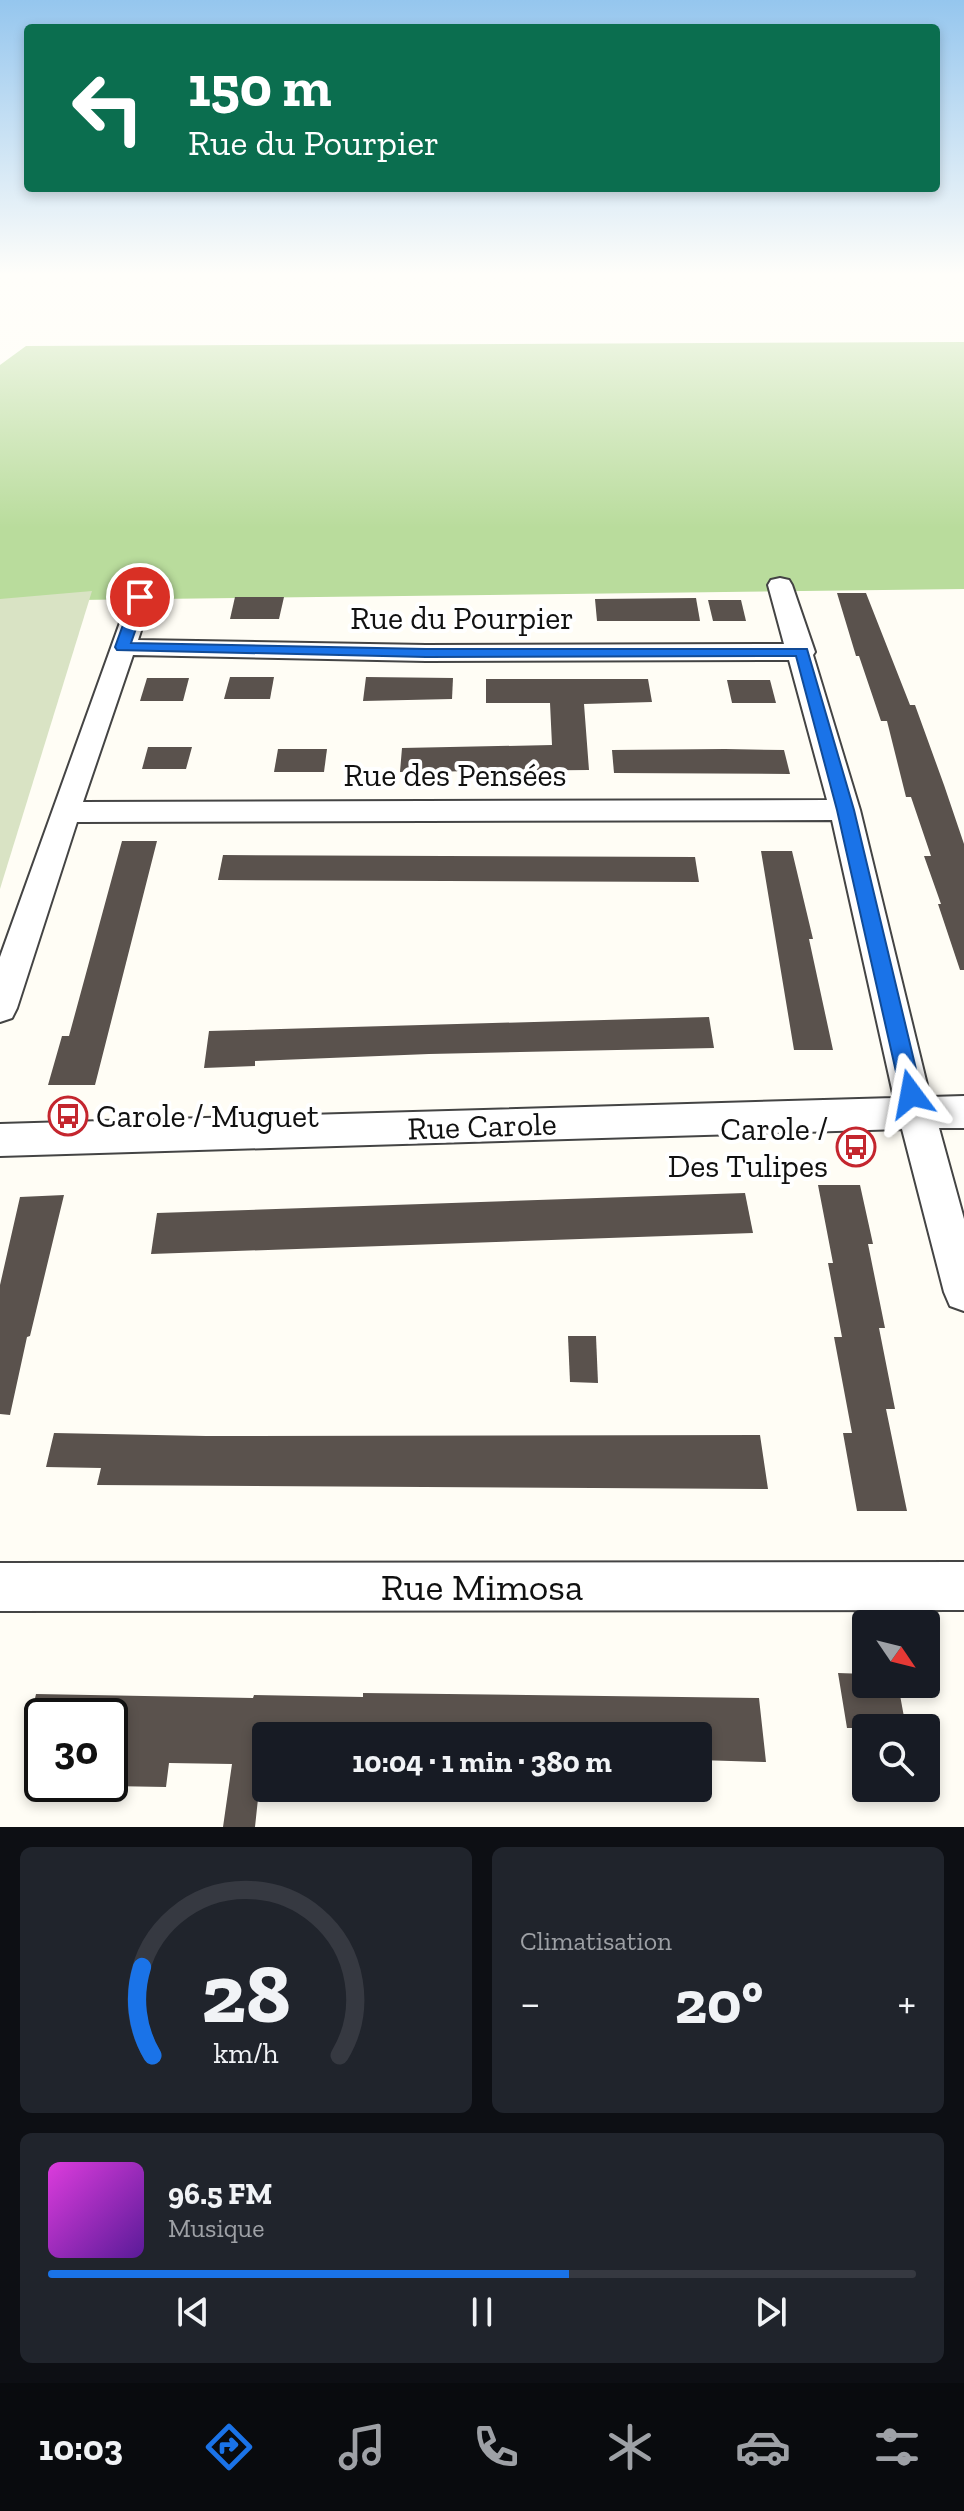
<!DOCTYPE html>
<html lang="fr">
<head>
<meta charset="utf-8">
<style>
  body { margin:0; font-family:"Zilla Slab",serif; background:#20242c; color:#f1f3f6; height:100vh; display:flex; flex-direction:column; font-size:30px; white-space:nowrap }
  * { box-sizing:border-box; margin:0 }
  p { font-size:26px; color:#9ea1a6 }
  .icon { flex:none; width:44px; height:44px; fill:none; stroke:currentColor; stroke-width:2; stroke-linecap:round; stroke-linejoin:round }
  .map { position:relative; height:1827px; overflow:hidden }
  .details { display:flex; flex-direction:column; gap:20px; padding:20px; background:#0d0f14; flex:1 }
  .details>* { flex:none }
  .hud { position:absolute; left:24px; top:24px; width:916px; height:168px; border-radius:8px; box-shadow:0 4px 12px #0003; background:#0b6e4f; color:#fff; overflow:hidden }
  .needle { width:52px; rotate:125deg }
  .controls { position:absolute; left:852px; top:1610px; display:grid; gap:16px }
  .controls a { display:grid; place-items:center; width:88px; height:88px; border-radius:8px; background:#171b24; box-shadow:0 4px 12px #0003; font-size:40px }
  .speed { position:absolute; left:24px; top:1698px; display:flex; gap:16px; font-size:40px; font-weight:700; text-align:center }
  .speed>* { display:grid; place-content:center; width:104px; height:104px; border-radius:50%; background:#171b24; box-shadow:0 4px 12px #0003; line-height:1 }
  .speed .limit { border:4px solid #111; border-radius:12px; background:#fff; color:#111 }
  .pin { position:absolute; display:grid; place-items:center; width:68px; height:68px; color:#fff; margin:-34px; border:4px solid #fff; border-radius:50%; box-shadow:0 2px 8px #0007 }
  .me { position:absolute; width:88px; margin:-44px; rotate:347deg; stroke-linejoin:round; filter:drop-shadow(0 0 6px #0008) }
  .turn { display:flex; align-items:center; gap:28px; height:168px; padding:0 32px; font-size:36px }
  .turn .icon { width:104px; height:104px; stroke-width:2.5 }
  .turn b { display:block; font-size:56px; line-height:68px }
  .big { font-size:60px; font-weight:800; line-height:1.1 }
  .details .card { flex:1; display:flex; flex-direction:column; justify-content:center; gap:12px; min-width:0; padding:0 28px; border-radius:12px; background:#20242c }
  .details .dial { align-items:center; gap:0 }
  .dial svg { height:208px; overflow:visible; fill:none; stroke:#363941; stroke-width:7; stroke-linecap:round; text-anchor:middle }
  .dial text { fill:#f1f3f6; stroke:none }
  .song { display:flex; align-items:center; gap:24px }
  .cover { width:96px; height:96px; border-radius:12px; background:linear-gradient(135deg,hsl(300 70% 55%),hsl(270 70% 35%)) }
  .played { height:8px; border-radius:4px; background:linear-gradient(90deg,#1a73e8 60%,#363941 60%) }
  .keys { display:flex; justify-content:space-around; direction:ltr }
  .heat { display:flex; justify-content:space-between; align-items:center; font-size:44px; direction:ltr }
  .details .tiles { flex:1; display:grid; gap:20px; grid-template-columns:1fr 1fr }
  .card:last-child { grid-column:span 2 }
  .trip { position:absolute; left:252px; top:1722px; width:460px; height:80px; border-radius:8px; background:#171b24; box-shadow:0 4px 12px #0003; font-weight:800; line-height:80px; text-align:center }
  .tabs { display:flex; height:128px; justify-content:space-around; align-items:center; background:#090b0e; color:#9ea1a6 }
  .tabs .icon { width:56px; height:56px }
  .tabs .selected { color:#1a73e8 }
  .tabs b { font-size:36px; color:#f1f3f6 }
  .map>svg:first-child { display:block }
  .forest { fill:#b9dc9c }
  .cemetery { fill:#d9e3c4 }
  .building { fill:#5a524d }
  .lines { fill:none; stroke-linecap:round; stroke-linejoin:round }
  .minor-casing { stroke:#444; stroke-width:4 }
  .minor { fill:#fff; fill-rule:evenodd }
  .route { fill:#1a73e8; stroke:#114b97; stroke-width:2 }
  .labels { text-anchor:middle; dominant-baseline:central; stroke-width:8; stroke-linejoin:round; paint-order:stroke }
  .street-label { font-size:32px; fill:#111; stroke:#fff }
  .poi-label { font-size:32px; fill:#111; stroke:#fff; text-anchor:start }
  .near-street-label { font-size:38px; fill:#111; stroke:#fff }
</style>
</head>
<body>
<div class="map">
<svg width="964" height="1827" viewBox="0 0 964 1827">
  <rect width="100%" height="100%" fill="#fffdf5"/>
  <path class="forest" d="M 964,342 L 964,589 L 0,601 L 0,365 L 26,346 Z"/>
  <path class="cemetery" d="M 92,591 L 0,889 L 0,599 Z"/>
  <g class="building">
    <path d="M 837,593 L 866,593 L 910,705 L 915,705 L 944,785 L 964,844 L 964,970 L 960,970 L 938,904 L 941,904 L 924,856 L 931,856 L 911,797 L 906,797 L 887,721 L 881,721 L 859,656 L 856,656 Z"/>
    <path d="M 235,597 L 284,597 L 279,619 L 230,619 Z"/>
    <path d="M 696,598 L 700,621 L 597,621 L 595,599 Z"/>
    <path d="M 708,600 L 741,600 L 746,621 L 713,621 Z"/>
    <path d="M 230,677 L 274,677 L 270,699 L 224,699 Z"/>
    <path d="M 366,677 L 453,678 L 452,699 L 363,701 Z"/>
    <path d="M 147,678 L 189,678 L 183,701 L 140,701 Z"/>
    <path d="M 486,679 L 648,679 L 652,702 L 584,704 L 589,770 L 400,772 L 402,748 L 552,745 L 550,703 L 486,703 Z"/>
    <path d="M 727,680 L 770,680 L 776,703 L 732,703 Z"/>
    <path d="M 148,747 L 192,747 L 186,769 L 142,769 Z"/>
    <path d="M 278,749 L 327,749 L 324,772 L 274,772 Z"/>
    <path d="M 725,749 L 784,750 L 790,774 L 614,773 L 612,750 Z"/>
    <path d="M 122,841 L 157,841 L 95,1085 L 48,1085 L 62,1036 L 69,1036 Z"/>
    <path d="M 761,851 L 792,851 L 813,939 L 809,939 L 833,1050 L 794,1050 Z"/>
    <path d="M 223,855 L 695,857 L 699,882 L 218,880 Z"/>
    <path d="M 709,1017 L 714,1048 L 429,1054 L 255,1061 L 255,1066 L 204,1068 L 209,1031 Z"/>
    <path d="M 818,1185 L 860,1185 L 873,1244 L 868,1244 L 885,1328 L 879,1328 L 895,1409 L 886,1409 L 907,1511 L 857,1511 L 843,1433 L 852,1433 L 834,1337 L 842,1337 L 828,1263 L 833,1263 Z"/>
    <path d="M 745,1193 L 753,1233 L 151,1254 L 157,1213 Z"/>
    <path d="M 64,1195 L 30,1336 L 27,1337 L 10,1415 L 0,1414 L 0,1285 L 20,1197 Z"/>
    <path d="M 568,1336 L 596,1336 L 598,1383 L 570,1382 Z"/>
    <path d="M 54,1433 L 206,1436 L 760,1435 L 768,1489 L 97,1485 L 101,1468 L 46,1467 Z"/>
    <path d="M 838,1673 L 866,1674 L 866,1684 L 898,1684 L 906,1728 L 847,1728 Z"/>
    <path d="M 363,1693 L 759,1698 L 766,1762 L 698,1760 L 698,1736 L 266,1736 L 266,1761 L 262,1761 L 255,1827 L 223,1827 L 232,1764 L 169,1763 L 166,1787 L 110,1786 L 110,1716 L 31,1716 L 36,1694 L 253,1698 L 254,1695 L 363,1697 Z"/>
  </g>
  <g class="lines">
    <g class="minor-casing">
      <g id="minor">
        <path d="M 780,578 L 789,580 L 792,585 L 815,652 L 813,655 L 860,810 L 930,1097 L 964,1096 L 964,1128 L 939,1128 L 964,1219 L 964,1311 L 950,1306 L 944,1292 L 902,1129 L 0,1156 L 0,1124 L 894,1098 L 832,820 L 77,822 L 17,1008 L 12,1018 L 0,1022 L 0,957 L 131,592 L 149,592 L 152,597 L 138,640 L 426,645 L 784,644 L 768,585 L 771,580 ZM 133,655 L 426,661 L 789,660 L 827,800 L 83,802 Z"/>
        <path d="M 964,1562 L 964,1610 L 0,1611 L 0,1563 Z"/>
      </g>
    </g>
    <use href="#minor" class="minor"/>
  </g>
  <linearGradient id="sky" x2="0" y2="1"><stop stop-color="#95c6ee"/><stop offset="0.52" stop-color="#fffefa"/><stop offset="1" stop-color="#fffefa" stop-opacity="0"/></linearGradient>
  <rect width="964" height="528" fill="url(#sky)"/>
  <path class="route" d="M 140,593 L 147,597 L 131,643 L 426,649 L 807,649 L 854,810 L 922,1094 L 918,1101 L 911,1103 L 904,1101 L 901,1094 L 837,810 L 796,656 L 426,657 L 117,650 L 115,647 L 133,597 Z"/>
  <defs>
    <g id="bus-ring" transform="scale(2)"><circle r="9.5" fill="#fff" stroke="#c4262e" stroke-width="1.5"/><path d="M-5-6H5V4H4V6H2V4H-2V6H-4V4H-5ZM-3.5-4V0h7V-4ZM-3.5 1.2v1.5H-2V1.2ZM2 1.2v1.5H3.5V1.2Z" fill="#c4262e"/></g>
  </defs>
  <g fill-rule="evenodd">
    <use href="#bus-ring" x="68" y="1116"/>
    <use href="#bus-ring" x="856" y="1147"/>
  </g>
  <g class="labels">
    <g class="street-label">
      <text x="462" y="618">Rue du Pourpier</text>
      <text x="455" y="775">Rue des Pensées</text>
      <text transform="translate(482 1126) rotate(-2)">Rue Carole</text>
    </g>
    <g class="poi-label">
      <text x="96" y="1116">Carole / Muguet</text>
      <text x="828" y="1129" text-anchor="end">Carole /<tspan x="828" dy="37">Des Tulipes</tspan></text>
    </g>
    <g class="near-street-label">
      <text x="482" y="1587">Rue Mimosa</text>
    </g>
  </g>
</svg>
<div class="controls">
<a><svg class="needle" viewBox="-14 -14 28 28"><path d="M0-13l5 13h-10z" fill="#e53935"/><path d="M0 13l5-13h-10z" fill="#9ea1a6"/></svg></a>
<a><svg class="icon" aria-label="search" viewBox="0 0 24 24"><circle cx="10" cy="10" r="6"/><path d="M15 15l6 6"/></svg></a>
</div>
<div class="speed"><div class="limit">30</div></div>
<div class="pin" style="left:140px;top:597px;background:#d93025"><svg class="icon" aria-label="arrive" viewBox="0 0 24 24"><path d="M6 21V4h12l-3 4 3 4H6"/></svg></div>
<svg class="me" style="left:911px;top:1094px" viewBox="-20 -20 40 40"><path d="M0-17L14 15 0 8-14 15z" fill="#1a73e8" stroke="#fff" stroke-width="4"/></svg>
<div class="trip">10:04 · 1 min · 380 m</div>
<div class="hud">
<div class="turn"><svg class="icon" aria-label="left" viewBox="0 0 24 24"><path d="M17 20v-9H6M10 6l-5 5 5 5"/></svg><div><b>150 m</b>Rue du Pourpier</div></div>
</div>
</div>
<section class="details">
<div class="tiles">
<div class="card dial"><svg viewBox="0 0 100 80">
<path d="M14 69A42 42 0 1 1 86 69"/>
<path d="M14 69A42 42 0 0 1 10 35" stroke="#1a73e8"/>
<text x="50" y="56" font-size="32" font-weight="700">28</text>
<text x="50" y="72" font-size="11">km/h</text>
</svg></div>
<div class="card"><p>Climatisation</p>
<div class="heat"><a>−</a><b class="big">20°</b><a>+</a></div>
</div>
<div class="card">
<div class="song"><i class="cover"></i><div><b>96.5 FM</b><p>Musique</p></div></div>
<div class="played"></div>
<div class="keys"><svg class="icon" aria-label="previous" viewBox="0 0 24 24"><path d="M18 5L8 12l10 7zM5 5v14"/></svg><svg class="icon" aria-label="pause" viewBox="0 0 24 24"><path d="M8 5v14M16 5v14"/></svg><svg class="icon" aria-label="next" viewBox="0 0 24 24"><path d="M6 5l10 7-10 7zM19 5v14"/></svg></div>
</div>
</div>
</section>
<nav class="tabs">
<b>10:03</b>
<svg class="icon selected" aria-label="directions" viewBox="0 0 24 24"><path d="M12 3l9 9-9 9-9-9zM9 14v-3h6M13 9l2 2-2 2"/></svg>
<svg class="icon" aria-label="music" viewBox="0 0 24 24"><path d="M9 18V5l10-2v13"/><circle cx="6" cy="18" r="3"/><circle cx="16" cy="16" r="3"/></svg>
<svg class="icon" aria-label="phone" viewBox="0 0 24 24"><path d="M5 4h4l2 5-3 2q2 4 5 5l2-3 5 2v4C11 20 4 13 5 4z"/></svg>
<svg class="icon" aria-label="climate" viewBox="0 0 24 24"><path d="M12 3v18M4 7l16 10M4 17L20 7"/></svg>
<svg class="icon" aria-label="car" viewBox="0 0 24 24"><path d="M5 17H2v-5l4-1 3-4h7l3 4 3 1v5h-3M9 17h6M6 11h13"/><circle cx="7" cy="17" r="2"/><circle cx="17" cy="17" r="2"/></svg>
<svg class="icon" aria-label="filters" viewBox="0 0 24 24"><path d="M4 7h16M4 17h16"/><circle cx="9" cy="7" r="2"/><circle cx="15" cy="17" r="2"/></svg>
</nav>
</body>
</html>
